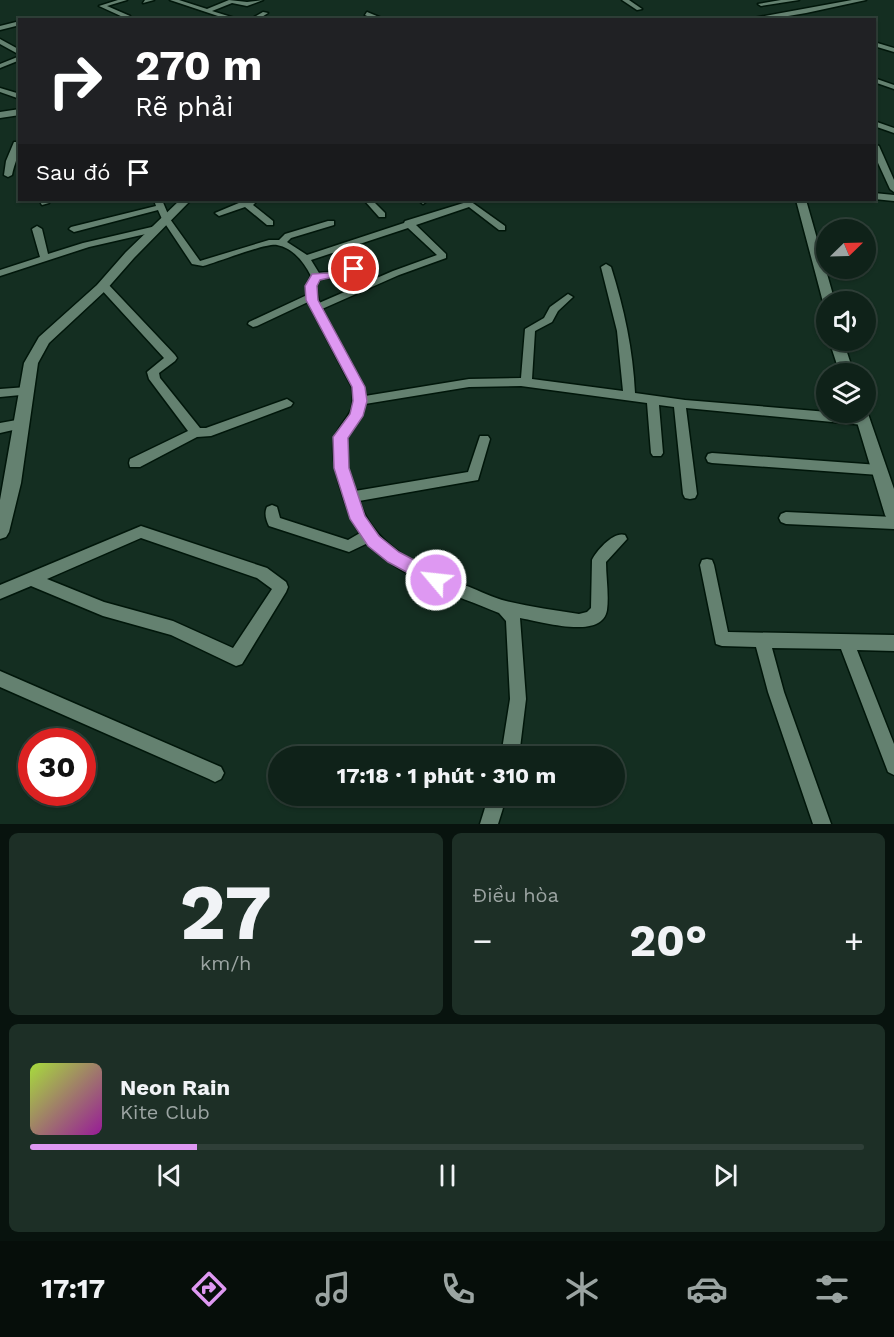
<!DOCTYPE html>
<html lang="vi">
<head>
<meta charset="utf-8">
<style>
  body { margin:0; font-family:"Work Sans",sans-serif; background:#1d2f26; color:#f1f3f6; height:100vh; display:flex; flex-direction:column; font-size:22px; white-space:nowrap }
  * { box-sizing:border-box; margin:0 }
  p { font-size:20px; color:#9ba4a2 }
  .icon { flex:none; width:33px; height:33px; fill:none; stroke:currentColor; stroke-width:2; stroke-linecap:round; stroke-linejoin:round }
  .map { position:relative; height:824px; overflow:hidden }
  .side { display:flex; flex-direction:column; gap:9px; padding:9px; background:#08130e; flex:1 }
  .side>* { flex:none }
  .top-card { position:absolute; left:18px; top:18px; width:858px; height:183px; border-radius:0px; box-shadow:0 2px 4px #0004,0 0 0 2px #2f3f38; background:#202124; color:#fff; overflow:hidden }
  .needle { width:39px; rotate:67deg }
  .tools { position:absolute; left:816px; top:219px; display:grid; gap:12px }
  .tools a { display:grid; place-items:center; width:60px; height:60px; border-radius:50%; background:#0f2219; box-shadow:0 2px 4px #0004,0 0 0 2px #2f3f38; font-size:30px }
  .speed { position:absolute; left:18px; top:728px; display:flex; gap:12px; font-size:30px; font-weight:700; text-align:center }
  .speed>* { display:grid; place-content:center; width:78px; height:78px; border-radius:50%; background:#0f2219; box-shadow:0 2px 4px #0004,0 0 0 2px #2f3f38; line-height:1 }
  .speed .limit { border:9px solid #d22; background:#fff; color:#111 }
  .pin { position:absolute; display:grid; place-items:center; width:51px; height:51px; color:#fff; margin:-26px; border:3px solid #fff; border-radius:50%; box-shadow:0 2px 6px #0007 }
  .me { position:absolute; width:66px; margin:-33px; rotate:298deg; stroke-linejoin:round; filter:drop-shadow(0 0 4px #0008) }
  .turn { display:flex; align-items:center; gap:21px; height:126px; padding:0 18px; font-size:27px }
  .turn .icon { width:78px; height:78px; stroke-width:2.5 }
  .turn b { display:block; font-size:42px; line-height:51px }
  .then { display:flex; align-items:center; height:57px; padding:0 18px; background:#0003; gap:12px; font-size:22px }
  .big { font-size:45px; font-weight:700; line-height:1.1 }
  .side .card { flex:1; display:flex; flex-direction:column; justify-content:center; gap:9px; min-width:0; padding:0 21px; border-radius:9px; background:#1d2f26 }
  .side .dial { align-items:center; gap:0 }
  .dial b { font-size:78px; line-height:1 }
  .song { display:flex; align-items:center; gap:18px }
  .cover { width:72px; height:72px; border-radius:9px; background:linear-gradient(135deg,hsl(80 70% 55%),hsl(300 70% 35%)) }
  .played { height:6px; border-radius:3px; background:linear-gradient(90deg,#de98f2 20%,#2f3f38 20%) }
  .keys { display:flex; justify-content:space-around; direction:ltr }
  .heat { display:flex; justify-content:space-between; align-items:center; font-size:33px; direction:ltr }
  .side .tiles { flex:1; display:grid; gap:9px; grid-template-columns:1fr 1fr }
  .card:last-child { grid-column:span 2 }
  .trip { position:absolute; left:268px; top:746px; width:357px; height:60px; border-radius:30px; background:#0f2219; box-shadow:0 2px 4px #0004,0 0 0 2px #2f3f38; font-weight:700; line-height:60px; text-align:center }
  .menu { display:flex; height:96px; justify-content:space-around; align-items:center; background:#060e0a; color:#9ba4a2 }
  .menu .icon { width:42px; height:42px }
  .menu .selected { color:#de98f2 }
  .menu b { font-size:27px; color:#f1f3f6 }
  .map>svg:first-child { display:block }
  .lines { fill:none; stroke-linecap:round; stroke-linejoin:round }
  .street-casing { stroke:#00160a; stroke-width:3 }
  .secondary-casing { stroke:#00160a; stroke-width:3 }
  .street { fill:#648170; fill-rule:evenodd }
  .secondary { fill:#648170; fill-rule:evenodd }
  .route { fill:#de98f2; stroke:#90639d; stroke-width:1.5 }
</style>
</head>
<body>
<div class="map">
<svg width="894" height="824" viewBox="0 0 894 824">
  <rect width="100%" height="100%" fill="#142e21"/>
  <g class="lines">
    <g class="street-casing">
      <g id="street">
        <path d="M 118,0 L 127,0 L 107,6 L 130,16 L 130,18 L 118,20 L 123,17 L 99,6 Z"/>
        <path d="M 145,0 L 154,0 L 143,3 Z"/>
        <path d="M 170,0 L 179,0 L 207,9 L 229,0 L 247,2 L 263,0 L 247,6 L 232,3 L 212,11 L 241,20 L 230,20 Z"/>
        <path d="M 622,0 L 629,0 L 642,9 L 637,10 Z"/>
        <path d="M 781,0 L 799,0 L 761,6 L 758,4 Z"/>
        <path d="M 263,12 L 268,13 L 257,20 L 249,20 Z"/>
        <path d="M 367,12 L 384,19 L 385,20 L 376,20 L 365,15 Z"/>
        <path d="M 789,17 L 795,20 L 786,20 Z"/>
        <path d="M 20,21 L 20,25 L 0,30 L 0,26 Z"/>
        <path d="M 0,39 L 20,50 L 20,55 L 0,44 Z"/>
        <path d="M 874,42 L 894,48 L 894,52 L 874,46 Z"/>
        <path d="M 20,56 L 20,60 L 0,68 L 0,64 Z"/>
        <path d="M 874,78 L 894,85 L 894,89 L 874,82 Z"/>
        <path d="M 0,88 L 20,94 L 20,99 L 0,92 Z"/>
        <path d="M 874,121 L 894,128 L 894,133 L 874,126 Z"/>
        <path d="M 14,142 L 20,142 C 20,153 14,164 12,175 L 8,177 L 4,175 L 6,161 Z"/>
        <path d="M 874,144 L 879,146 L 894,180 L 894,192 L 890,189 L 874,154 Z"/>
        <path d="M 874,193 L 894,195 L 894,201 L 874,199 Z"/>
        <path d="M 39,200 L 47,200 L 49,203 L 42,205 Z"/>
        <path d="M 154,200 L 162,200 L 170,219 L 200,261 L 269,240 L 279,240 L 285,234 L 328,221 L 334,221 L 334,225 L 291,238 L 287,242 L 307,255 L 404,223 L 405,221 L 470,201 L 505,226 L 505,230 L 499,230 L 469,207 L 416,225 L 446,254 L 446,258 L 399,275 L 322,309 L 364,387 L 365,396 L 469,379 L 521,378 L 525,329 L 544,318 L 550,307 L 568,294 L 573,297 L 558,311 L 552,322 L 535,331 L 532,379 L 623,391 L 617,331 L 601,267 L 606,264 L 611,267 C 624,308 633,350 635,393 L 685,400 L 864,415 L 868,417 L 870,420 L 868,423 L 864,425 L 686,408 L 697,494 L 695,498 L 690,499 L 685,498 L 683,494 L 674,407 L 659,405 L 663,453 L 661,456 L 653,456 L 651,453 L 647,403 L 521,386 L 469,387 L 365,404 L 362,416 L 347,438 L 347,468 L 355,491 L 468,472 L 480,436 L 488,436 L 490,439 L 478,480 L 359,501 C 375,549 424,568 467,586 C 480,591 493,598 506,601 C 530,607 555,610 579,614 L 587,612 L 591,608 L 592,560 C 597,550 614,531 625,535 L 627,539 L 606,562 C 606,577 609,595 607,610 C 602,641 540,621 520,618 L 526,699 L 519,756 L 501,756 L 510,699 L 506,621 L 499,613 C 456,595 399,578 368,543 L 349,552 L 269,526 C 266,520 264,513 267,507 L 272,505 L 277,507 L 280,518 L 348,540 L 360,533 C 347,515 326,455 336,434 C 347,413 356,415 352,387 L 308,302 L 257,326 L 253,327 L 248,324 L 249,322 L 307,295 L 306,286 L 311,276 C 304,262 293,248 277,245 C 265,243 218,262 203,266 L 192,264 L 162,219 L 158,210 L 74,232 L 69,229 L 71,227 L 156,206 ZM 408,228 L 437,255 L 393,271 L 319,303 L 316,286 L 320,279 L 345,276 L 370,265 L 365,262 L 340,271 L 319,273 L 311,260 Z"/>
        <path d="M 246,200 L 254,200 L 256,202 L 253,205 L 273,221 L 273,225 L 267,225 L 245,207 L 219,216 L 215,213 Z"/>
        <path d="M 364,200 L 372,200 L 385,213 L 385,217 L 379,217 Z"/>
        <path d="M 418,200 L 426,200 L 427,201 L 423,204 Z"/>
        <path d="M 37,226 L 42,229 L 48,254 L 83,243 L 156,226 L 161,229 L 159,231 L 89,247 L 0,276 L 0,270 L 40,257 L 32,229 Z"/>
        <path d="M 103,282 L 107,283 L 175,355 L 177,358 L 175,361 L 159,373 L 160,378 L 200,428 L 206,428 L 287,399 L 293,403 L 291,406 L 211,436 L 197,437 L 140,467 L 130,467 L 129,463 L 130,459 L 188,431 L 149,379 L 147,372 L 164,358 L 99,287 L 98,285 Z"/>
        <path d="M 27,387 L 33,391 L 31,394 L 0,397 L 0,389 Z"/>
        <path d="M 22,419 L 26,421 L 28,424 L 26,427 L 0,433 L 0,423 Z"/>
        <path d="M 712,453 L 879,465 L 884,466 L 885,470 L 884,474 L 879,475 L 712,463 L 708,462 L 706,458 L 708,454 Z"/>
        <path d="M 786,512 L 894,517 L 894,529 L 786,524 L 781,522 L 779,518 L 781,514 Z"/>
        <path d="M 141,526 L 267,568 L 286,582 L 288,587 L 286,592 L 242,664 L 236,666 L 171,635 L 103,616 L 31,586 L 0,599 L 0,585 ZM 141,538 L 257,578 L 272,589 L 233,648 L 173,621 L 104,602 L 47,579 Z"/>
        <path d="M 707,559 L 712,560 L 714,565 L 728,632 L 894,635 L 894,651 L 857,650 L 894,744 L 894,775 L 888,772 L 841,649 L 772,648 L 784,692 L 831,824 L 813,824 L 768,692 L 756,647 L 722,646 L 716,644 L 700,565 L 702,560 Z"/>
        <path d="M 0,671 L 221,767 L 224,773 L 221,779 L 215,782 L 209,779 L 0,687 Z"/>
        <path d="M 489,795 L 507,795 L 498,824 L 480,824 Z"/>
      </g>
    </g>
    <g class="secondary-casing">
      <g id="secondary">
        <path d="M 852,0 L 866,0 L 806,13 L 764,20 L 743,20 Z"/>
        <path d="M 20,109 L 20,115 L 0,118 L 0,112 Z"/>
        <path d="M 180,200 L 191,200 L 134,258 L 105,291 L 49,343 L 38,363 L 21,483 L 9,532 L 6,537 L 0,539 L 0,500 L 24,363 L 39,337 L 97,285 L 126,252 Z"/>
        <path d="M 796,200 L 806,200 L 835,302 L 826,302 L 826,305 L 823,302 Z"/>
        <path d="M 829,340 L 843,340 L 854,374 L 840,374 Z"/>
        <path d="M 866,408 L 894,489 L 894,522 L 888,520 L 885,515 L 854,412 L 866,412 Z"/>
      </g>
    </g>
    <use href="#street" class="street"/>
    <use href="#secondary" class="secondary"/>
  </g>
  <path class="route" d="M 354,266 L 358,267 L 358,272 L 320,280 L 317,286 L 318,300 L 365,387 L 367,401 L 363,416 L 348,438 L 349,468 L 365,516 L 379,536 L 399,552 L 442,575 L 445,580 L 442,585 L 436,588 L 388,562 L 368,546 L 350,519 L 334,468 L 333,437 L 350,414 L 353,401 L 352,387 L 306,300 L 305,286 L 312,274 L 328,273 Z"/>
</svg>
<div class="tools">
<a><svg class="needle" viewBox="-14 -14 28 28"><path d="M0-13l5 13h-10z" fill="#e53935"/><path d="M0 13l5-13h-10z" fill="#9ba4a2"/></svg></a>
<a><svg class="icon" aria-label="sound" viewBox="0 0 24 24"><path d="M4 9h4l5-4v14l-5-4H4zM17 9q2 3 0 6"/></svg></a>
<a><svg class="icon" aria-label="layers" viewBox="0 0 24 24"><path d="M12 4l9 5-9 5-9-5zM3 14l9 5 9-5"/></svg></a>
</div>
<div class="speed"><div class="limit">30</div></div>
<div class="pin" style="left:354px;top:269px;background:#d93025"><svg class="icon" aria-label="arrive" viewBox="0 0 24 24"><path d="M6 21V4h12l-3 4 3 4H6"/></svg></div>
<svg class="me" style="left:436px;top:580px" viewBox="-20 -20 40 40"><circle r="17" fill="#de98f2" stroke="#fff" stroke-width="3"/><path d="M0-11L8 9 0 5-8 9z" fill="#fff"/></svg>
<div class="trip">17:18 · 1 phút · 310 m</div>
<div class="top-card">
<div class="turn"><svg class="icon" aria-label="right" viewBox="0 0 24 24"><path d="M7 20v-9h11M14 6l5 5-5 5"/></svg><div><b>270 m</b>Rẽ phải</div></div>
<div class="then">Sau đó<svg class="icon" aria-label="arrive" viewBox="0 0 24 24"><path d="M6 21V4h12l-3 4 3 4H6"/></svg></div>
</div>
</div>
<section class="side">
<div class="tiles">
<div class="card dial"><b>27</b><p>km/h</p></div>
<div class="card"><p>Điều hòa</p>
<div class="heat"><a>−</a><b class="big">20°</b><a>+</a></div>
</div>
<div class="card">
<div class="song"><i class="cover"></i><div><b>Neon Rain</b><p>Kite Club</p></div></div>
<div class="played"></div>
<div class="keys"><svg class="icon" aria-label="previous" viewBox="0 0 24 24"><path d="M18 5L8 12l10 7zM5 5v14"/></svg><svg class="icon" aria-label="pause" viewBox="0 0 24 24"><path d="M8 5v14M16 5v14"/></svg><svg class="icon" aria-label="next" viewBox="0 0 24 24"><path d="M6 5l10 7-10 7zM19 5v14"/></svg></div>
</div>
</div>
</section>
<nav class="menu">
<b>17:17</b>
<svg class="icon selected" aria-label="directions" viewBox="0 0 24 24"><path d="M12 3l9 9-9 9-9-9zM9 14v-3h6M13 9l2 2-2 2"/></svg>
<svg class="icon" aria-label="music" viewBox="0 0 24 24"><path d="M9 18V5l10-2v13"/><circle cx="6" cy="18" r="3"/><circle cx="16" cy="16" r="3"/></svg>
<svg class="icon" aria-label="phone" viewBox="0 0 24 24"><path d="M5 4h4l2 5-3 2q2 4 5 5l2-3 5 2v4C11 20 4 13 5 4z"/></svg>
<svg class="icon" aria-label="climate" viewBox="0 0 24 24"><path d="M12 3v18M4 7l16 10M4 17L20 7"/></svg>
<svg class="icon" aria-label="car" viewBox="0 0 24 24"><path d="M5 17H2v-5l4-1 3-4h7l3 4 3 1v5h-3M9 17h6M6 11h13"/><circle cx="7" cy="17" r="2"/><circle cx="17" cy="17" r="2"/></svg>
<svg class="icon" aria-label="filters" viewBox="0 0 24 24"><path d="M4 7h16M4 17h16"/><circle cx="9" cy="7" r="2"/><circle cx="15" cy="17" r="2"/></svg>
</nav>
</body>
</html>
